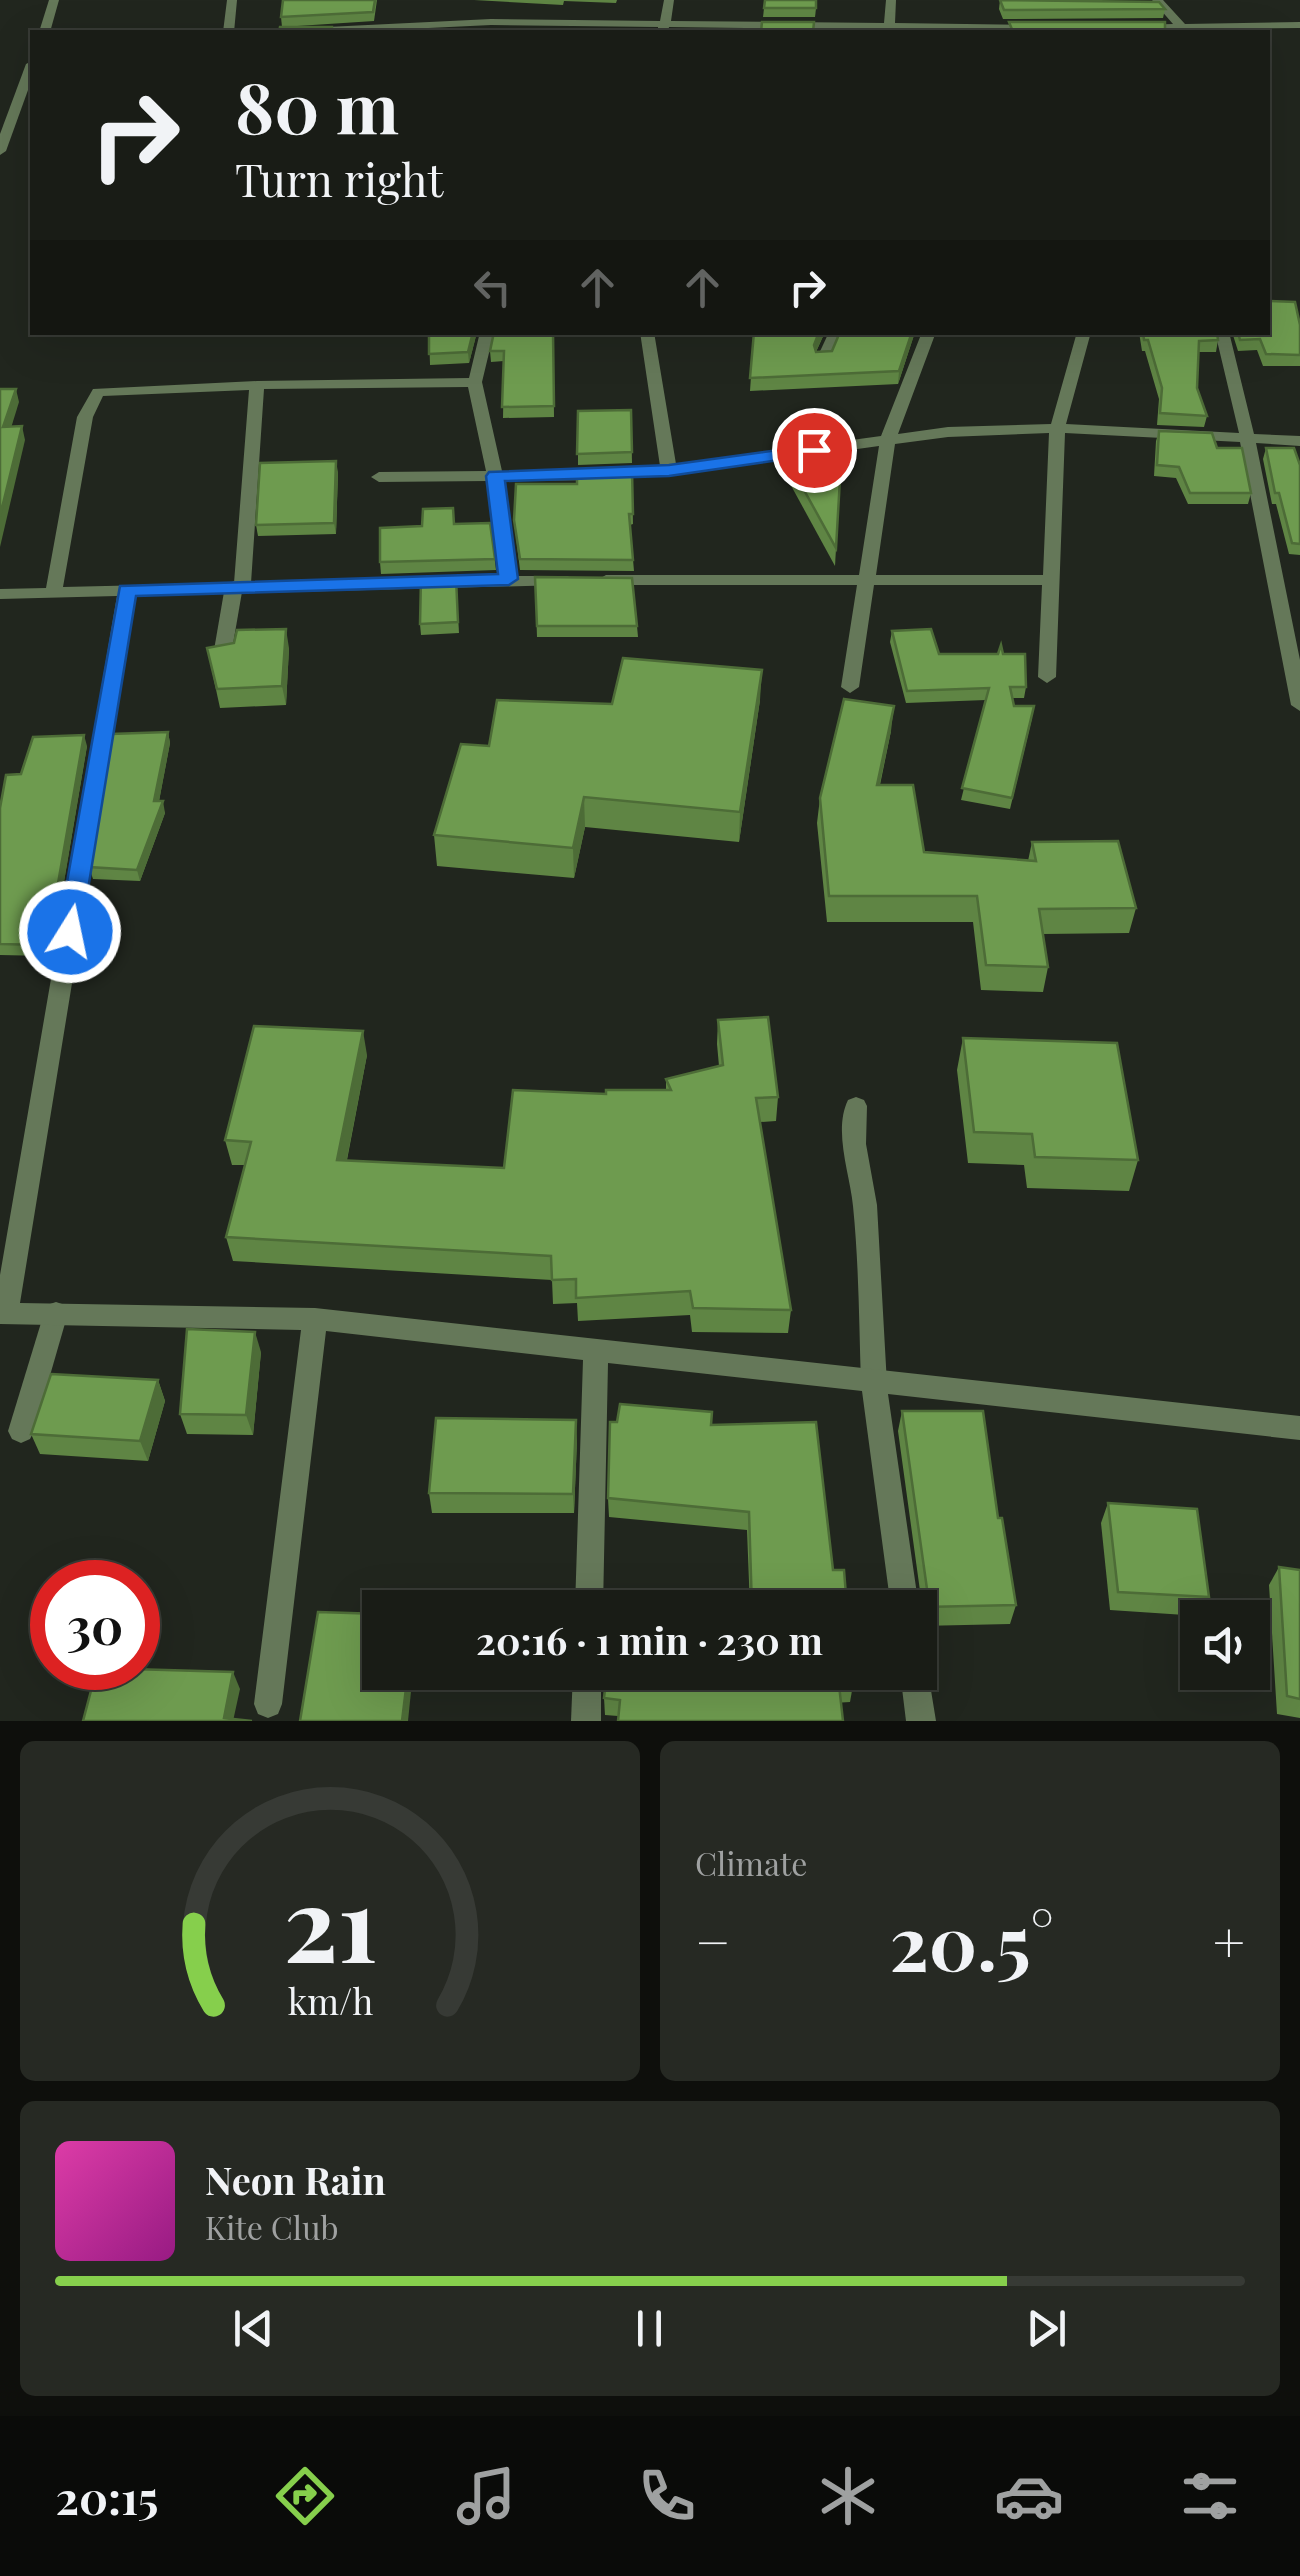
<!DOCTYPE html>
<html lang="en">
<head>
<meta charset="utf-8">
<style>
  body { margin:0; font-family:"Playfair Display",serif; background:#262923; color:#f1f3f6; height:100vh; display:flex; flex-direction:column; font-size:38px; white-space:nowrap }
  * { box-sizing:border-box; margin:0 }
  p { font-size:32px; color:#9fa1a1 }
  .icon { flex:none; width:55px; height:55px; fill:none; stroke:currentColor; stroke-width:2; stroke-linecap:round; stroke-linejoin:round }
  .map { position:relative; height:1721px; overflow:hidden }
  .panel { display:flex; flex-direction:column; gap:20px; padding:20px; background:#0e0f0c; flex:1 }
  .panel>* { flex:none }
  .guide { position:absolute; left:30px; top:30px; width:1240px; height:305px; border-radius:0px; box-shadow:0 10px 40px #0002,0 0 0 2px #373a35; background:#191c16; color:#f1f3f6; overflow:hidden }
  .controls { position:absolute; left:1180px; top:1600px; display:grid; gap:20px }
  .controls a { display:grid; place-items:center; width:90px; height:90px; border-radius:0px; background:#191c16; box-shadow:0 10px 40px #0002,0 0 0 2px #373a35; font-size:50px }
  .speed { position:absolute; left:30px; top:1560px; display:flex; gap:20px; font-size:50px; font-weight:700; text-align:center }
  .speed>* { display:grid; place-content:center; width:130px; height:130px; border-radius:50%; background:#191c16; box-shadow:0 10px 40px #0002,0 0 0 2px #373a35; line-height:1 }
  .speed .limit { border:15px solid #d22; background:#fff; color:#111 }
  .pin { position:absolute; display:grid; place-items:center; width:85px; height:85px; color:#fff; margin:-42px; border:5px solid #fff; border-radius:50%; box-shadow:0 2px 10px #0007 }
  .me { position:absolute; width:110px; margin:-55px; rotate:10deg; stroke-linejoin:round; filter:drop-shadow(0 0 8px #0008) }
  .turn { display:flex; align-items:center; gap:35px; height:210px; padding:0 40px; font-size:45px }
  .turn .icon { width:130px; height:130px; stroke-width:2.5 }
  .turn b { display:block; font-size:70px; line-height:85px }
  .lanes { display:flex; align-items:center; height:95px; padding:0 40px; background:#0003; justify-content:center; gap:50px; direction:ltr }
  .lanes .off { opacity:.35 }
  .big { font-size:75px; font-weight:700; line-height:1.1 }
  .panel .card { flex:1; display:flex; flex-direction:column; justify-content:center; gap:15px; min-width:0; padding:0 35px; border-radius:15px; background:#262923 }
  .panel .dial { align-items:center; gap:0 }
  .dial svg { height:260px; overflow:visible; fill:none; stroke:#373a35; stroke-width:7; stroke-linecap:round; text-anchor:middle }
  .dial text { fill:#f1f3f6; stroke:none }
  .song { display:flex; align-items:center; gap:30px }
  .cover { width:120px; height:120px; border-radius:15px; background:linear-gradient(135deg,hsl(320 70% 55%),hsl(310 70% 35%)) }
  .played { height:10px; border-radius:5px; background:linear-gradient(90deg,#86cf4c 80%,#373a35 80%) }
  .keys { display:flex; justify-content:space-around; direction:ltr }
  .heat { display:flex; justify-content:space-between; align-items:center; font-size:55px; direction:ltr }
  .panel .tiles { flex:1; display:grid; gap:20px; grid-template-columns:1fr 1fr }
  .card:last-child { grid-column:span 2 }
  .trip { position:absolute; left:362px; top:1590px; width:575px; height:100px; border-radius:0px; background:#191c16; box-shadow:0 10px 40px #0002,0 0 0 2px #373a35; font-weight:700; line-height:100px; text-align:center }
  .tabs { display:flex; height:160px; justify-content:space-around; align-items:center; background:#0a0b09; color:#9fa1a1 }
  .tabs .icon { width:70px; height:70px }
  .tabs .current { color:#86cf4c }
  .tabs b { font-size:45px; color:#f1f3f6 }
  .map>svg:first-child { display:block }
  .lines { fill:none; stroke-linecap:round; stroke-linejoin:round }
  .lane { fill:#657859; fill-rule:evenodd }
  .street { fill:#657859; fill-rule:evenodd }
  .wall { fill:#5f8544 }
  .shaded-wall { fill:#4d6c37 }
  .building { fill:#6e9b4f; stroke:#4d6c37; stroke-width:2.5 }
  .route { fill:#1a73e8; stroke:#114b97; stroke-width:2.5 }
</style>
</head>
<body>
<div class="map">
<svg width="1300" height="1721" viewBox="0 0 1300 1721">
  <rect width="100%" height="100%" fill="#21261e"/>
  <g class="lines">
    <g class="lane">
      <path d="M 234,581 L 243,586 L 232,650 L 223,656 L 214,650 L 225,586 Z"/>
      <path d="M 856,1097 L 864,1100 L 867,1106 L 866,1144 L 877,1205 L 887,1384 L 883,1392 L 874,1396 L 865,1392 L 861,1384 C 859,1325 859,1265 853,1206 C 850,1174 833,1131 848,1100 Z"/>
      <path d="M 56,1302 L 65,1305 L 68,1313 L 34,1431 L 30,1439 L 21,1443 L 12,1439 L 8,1431 L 44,1313 L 47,1305 Z"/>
    </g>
    <g class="street">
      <path d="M 49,0 L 59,0 L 50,32 L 39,32 Z"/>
      <path d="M 227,0 L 237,0 L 234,32 L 223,32 Z"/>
      <path d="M 664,0 L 674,0 L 671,21 L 884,23 L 886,0 L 896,0 L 895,23 L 1034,25 L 1040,28 L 1034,31 L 895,30 L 884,32 L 884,30 L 669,27 L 668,32 L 658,32 L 658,27 L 491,25 L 345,32 L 280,32 L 286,29 L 491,19 L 660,21 Z"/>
      <path d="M 1152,0 L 1163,0 L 1185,24 L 1300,22 L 1300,28 L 1134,30 L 1132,28 L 1138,25 L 1173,24 Z"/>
      <path d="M 32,61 L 32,79 L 6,151 L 0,155 L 0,134 L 26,64 Z"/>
      <path d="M 480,332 L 494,332 L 482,382 L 502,471 L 660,466 L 640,332 L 654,332 L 676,464 L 881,436 L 922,332 L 936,332 L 898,434 L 948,427 L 1051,424 L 1077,332 L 1091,332 L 1066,424 L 1239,433 L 1215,332 L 1229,332 L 1254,434 L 1300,436 L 1300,446 L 1256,443 L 1300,660 L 1300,711 L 1291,705 L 1240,442 L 1065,433 L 1056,677 L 1047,683 L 1038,677 L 1042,585 L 874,585 L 859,687 L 850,693 L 841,687 L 857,585 L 606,585 L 597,580 L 606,575 L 859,575 L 879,446 L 669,475 L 600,480 L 504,481 L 517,576 L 568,576 L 571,580 L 562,585 L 135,596 L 20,1303 L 315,1308 L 1300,1416 L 1300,1440 L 888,1394 L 919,1608 L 891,1608 L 862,1391 L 608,1363 L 603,1608 L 575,1608 L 583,1360 L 326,1331 L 282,1704 L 278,1714 L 268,1718 L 258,1714 L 254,1704 L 301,1330 L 0,1324 L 0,1275 L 117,596 L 0,599 L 0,589 L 46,588 L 77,417 L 93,389 L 257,381 L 469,378 ZM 468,387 L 486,471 L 379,472 L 371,477 L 379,482 L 488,481 L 500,576 L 251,583 L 264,389 ZM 249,390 L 234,583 L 63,587 L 93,417 L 103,396 ZM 1049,433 L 1043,575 L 876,575 L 895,444 L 948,437 Z"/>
      <path d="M 829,332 L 843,332 L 828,363 L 818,363 L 816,360 Z"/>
      <path d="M 920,1660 L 928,1672 L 936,1721 L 906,1721 L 900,1672 L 920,1672 Z"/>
      <path d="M 573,1672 L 601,1672 L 601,1721 L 571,1721 Z"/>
    </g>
  </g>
  <g class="wall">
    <path d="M 377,0 L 374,21 L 282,27 L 281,17 Z"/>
    <path d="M 474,0 L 617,0 L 616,3 L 564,1 L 563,5 Z"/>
    <path d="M 765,0 L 817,0 L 815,17 L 763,17 Z"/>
    <path d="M 1000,0 L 1165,9 L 1163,18 L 1003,19 L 999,9 Z"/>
    <path d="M 1300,325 L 1300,366 L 1263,366 L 1257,350 L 1238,351 L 1232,332 L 1268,332 Z"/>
    <path d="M 429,332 L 477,332 L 469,363 L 430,365 Z"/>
    <path d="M 553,332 L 554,417 L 503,418 L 504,361 L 491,362 L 490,351 Z"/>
    <path d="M 754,332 L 825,332 L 816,352 L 832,351 L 840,332 L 915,332 L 898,384 L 750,391 Z"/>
    <path d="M 1139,332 L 1217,332 L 1218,340 L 1216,352 L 1199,352 L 1197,388 L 1207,416 L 1204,427 L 1157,425 L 1159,399 L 1145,351 L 1142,351 Z"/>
    <path d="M 631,410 L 632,463 L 578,465 L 578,411 Z"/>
    <path d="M 1159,431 L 1217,448 L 1251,493 L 1248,504 L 1188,504 L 1176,478 L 1154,476 L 1156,441 Z"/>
    <path d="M 842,444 L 835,566 L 782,469 L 783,452 Z"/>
    <path d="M 1266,448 L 1300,465 L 1300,555 L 1289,554 L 1276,504 L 1272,504 L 1263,459 Z"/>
    <path d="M 632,471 L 633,524 L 630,525 L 634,571 L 520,570 L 514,520 L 577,484 Z"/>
    <path d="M 338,472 L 336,534 L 258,536 L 256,525 Z"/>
    <path d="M 490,523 L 496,570 L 381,574 L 380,562 L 454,524 Z"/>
    <path d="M 535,577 L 637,626 L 638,637 L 537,637 Z"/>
    <path d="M 456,578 L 459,633 L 421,635 L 420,624 Z"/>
    <path d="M 892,631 L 939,654 L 1003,654 L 1026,687 L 1024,698 L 1012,698 L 1014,706 L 1032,718 L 1010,809 L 961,800 L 986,700 L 906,703 L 890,642 Z"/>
    <path d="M 207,648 L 289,648 L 286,705 L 220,708 Z"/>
    <path d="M 760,700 L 739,842 L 585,827 L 574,878 L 437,866 L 434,835 L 489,746 L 612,704 Z"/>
    <path d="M 891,731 L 880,785 L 924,852 L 1028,861 L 1032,842 L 1136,908 L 1129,933 L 1043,934 L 1048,967 L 1043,992 L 981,990 L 973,922 L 827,922 L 817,823 L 820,798 Z"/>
    <path d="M 168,732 L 170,743 L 159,801 L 165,813 L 140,881 L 93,879 L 89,867 Z"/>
    <path d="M 87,746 L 57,923 L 46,956 L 0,955 L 0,808 L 21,774 Z"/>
    <path d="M 718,1020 L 778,1097 L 776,1121 L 760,1122 L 791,1310 L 788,1333 L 692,1332 L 690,1315 L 578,1321 L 577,1303 L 553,1304 L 552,1280 L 233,1261 L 226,1237 L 245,1165 L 232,1165 L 225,1140 L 367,1055 L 347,1160 L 504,1168 L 606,1094 L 666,1090 L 666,1079 L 719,1066 L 717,1044 Z"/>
    <path d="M 963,1038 L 1138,1160 L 1129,1191 L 1027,1188 L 1024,1165 L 968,1163 L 957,1070 Z"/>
    <path d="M 261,1352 L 253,1435 L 187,1434 L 180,1414 Z"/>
    <path d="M 158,1380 L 165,1401 L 148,1461 L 40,1454 L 31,1434 Z"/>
    <path d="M 902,1411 L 998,1518 L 1016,1605 L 1010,1624 L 920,1626 L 919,1608 L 921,1598 L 898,1431 Z"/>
    <path d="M 712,1425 L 833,1570 L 847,1608 L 750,1608 L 747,1530 L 609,1517 L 608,1498 Z"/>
    <path d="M 577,1440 L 574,1513 L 432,1513 L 429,1493 Z"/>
    <path d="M 1108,1503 L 1209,1597 L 1200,1616 L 1110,1610 L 1101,1523 Z"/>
    <path d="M 1279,1567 L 1300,1570 L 1300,1718 L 1277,1714 L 1269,1585 Z"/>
    <path d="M 853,1685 L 850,1702 L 618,1716 L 605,1715 L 604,1698 Z"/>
  </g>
  <g class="shaded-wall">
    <path d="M 473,332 L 477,332 L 469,363 L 468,352 Z"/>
    <path d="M 819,332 L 825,332 L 813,358 L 814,345 Z"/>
    <path d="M 912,332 L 915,332 L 898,384 L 899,371 Z"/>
    <path d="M 16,389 L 19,402 L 7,441 L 3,427 Z"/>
    <path d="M 22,426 L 25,440 L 0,547 L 0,516 Z"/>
    <path d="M 336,461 L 338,472 L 336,534 L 334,523 Z"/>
    <path d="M 286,629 L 289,648 L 286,705 L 282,686 Z"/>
    <path d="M 762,670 L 760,700 L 739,842 L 740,812 Z"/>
    <path d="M 894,706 L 891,731 L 874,811 L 877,785 Z"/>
    <path d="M 168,732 L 170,743 L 157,812 L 154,801 Z"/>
    <path d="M 84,735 L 87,746 L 57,923 L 46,956 L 42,945 Z"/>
    <path d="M 584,797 L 585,827 L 574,878 L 573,848 Z"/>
    <path d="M 163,801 L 165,813 L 140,881 L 137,870 Z"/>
    <path d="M 363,1031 L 367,1055 L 342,1184 L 337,1160 Z"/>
    <path d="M 255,1332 L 261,1352 L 253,1435 L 246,1415 Z"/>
    <path d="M 158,1380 L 165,1401 L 148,1461 L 140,1441 Z"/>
    <path d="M 576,1420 L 577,1440 L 574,1513 L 573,1494 Z"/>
    <path d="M 233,1672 L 240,1689 L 233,1721 L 224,1718 Z"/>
    <path d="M 408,1672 L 413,1672 L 408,1721 L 402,1721 Z"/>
  </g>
  <g class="building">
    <path d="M 283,0 L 375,0 L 373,12 L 281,17 Z"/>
    <path d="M 765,0 L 816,0 L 816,8 L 764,8 Z"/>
    <path d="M 1000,0 L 1159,2 L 1165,9 L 1004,10 Z"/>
    <path d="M 762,22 L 814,22 L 813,32 L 761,32 Z"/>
    <path d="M 1009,22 L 1165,22 L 1165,32 L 1013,32 Z"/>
    <path d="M 280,27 L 332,27 L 332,32 L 279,32 Z"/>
    <path d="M 1268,301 L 1295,302 L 1300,325 L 1300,355 L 1266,354 L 1260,339 L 1240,340 L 1238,332 L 1268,332 Z"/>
    <path d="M 429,332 L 473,332 L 468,352 L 429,354 Z"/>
    <path d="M 494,332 L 553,332 L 554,406 L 502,407 L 504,351 L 490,351 Z"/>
    <path d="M 754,332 L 819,332 L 814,345 L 816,352 L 832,351 L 840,332 L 912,332 L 899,371 L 750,378 Z"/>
    <path d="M 1143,332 L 1217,332 L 1218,340 L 1199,341 L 1197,388 L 1207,416 L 1160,413 L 1162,388 L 1148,340 L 1144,340 Z"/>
    <path d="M 0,389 L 16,389 L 3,427 L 22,426 L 0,516 Z"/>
    <path d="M 631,410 L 632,452 L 577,454 L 578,411 Z"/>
    <path d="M 1159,431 L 1212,433 L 1217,448 L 1242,448 L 1251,493 L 1190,493 L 1179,467 L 1157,465 Z"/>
    <path d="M 842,444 L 836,548 L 783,452 Z"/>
    <path d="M 1266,448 L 1294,448 L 1300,465 L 1300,544 L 1292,543 L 1279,493 L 1275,493 Z"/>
    <path d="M 336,461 L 334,523 L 256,525 L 260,463 Z"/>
    <path d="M 632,471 L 633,514 L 629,514 L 633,560 L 520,559 L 514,520 L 516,484 L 577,484 L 577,473 Z"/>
    <path d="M 453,508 L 454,524 L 490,523 L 495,559 L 380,562 L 380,528 L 422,526 L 423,509 Z"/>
    <path d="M 535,577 L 632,578 L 637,626 L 537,626 Z"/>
    <path d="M 456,578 L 458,622 L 420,624 L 421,579 Z"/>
    <path d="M 286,629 L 282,686 L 217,689 L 207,648 L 234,643 L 237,630 Z"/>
    <path d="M 931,629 L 939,654 L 998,654 L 1001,645 L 1003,654 L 1025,654 L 1026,687 L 1010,687 L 1014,706 L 1034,706 L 1012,798 L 962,788 L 989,688 L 907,691 L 892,631 Z"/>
    <path d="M 623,658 L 762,670 L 740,812 L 584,797 L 573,848 L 434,835 L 461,744 L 489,746 L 497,700 L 612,704 Z"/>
    <path d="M 844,699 L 894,706 L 877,785 L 913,785 L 924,852 L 1036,861 L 1032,842 L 1118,841 L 1136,908 L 1039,909 L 1048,967 L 986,965 L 977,896 L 829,896 L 820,798 Z"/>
    <path d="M 168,732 L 154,801 L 163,801 L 137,870 L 89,867 L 111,734 Z"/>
    <path d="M 84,735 L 53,912 L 42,945 L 0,944 L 0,808 L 6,775 L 21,774 L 33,737 Z"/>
    <path d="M 768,1017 L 778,1097 L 756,1098 L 791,1310 L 693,1308 L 690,1291 L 576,1298 L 576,1279 L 552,1280 L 551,1256 L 226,1237 L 251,1142 L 225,1140 L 254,1026 L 363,1031 L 337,1160 L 504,1168 L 513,1090 L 606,1094 L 606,1090 L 671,1090 L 666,1079 L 723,1065 L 718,1020 Z"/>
    <path d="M 963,1038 L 1117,1043 L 1138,1160 L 1035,1157 L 1032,1134 L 974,1132 Z"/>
    <path d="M 187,1329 L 255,1332 L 246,1415 L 180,1414 Z"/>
    <path d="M 51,1374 L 158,1380 L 140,1441 L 31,1434 Z"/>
    <path d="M 620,1404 L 712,1412 L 711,1425 L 816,1422 L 833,1570 L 844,1570 L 847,1608 L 752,1608 L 749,1512 L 608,1498 L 610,1422 L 617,1422 Z"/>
    <path d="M 902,1411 L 983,1411 L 998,1518 L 1002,1518 L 1016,1605 L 924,1607 L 922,1593 L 927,1589 Z"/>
    <path d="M 436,1418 L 576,1420 L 573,1494 L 429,1493 Z"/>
    <path d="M 1108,1503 L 1197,1509 L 1209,1597 L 1118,1592 Z"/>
    <path d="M 1279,1567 L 1300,1570 L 1300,1699 L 1287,1696 Z"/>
    <path d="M 438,1591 L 553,1593 L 553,1597 L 662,1608 L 437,1608 Z"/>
    <path d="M 318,1612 L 380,1614 L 380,1672 L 408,1672 L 402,1721 L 300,1721 Z"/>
    <path d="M 97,1668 L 233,1672 L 224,1718 L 252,1721 L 83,1721 Z"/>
    <path d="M 607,1672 L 852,1672 L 853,1685 L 839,1685 L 843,1721 L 618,1721 L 620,1700 L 604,1698 Z"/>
  </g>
  <path class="route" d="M 814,445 L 823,450 L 820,454 L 669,476 L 505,481 L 518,579 L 509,585 L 136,596 L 81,932 L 78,938 L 61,938 L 58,932 L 120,586 L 498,574 L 486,476 L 489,472 L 669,465 Z"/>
</svg>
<div class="controls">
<a><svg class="icon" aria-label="sound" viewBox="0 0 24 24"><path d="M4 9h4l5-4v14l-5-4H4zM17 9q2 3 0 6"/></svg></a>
</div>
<div class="speed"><div class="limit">30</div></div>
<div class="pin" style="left:814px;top:450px;background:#d93025"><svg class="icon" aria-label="arrive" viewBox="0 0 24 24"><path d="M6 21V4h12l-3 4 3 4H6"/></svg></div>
<svg class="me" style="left:70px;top:932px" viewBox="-20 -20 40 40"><circle r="17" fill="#1a73e8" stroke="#fff" stroke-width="3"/><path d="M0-11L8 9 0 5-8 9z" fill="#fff"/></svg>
<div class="trip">20:16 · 1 min · 230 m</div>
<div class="guide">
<div class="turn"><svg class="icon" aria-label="right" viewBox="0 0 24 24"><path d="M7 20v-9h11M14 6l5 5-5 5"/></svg><div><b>80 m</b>Turn right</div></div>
<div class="lanes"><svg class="icon off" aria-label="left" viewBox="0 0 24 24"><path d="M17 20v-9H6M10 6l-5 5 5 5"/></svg><svg class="icon off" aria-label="ahead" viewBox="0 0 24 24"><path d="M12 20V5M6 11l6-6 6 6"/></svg><svg class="icon off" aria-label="ahead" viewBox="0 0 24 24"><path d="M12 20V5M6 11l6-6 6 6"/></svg><svg class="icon" aria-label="right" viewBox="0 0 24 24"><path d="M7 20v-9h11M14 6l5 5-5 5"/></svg></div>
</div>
</div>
<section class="panel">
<div class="tiles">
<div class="card dial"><svg viewBox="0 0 100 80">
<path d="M14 69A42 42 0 1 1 86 69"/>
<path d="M14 69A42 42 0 0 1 8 44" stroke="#86cf4c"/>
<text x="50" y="56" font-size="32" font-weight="700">21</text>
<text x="50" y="72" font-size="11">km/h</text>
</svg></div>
<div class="card"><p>Climate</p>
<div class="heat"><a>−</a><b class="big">20.5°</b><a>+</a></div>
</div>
<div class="card">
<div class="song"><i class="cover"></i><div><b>Neon Rain</b><p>Kite Club</p></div></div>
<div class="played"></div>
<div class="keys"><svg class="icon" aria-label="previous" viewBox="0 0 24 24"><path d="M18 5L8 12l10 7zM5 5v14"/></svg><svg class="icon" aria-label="pause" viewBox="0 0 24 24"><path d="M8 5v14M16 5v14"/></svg><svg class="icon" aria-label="next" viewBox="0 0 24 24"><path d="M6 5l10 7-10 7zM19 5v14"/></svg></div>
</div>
</div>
</section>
<nav class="tabs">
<b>20:15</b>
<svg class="icon current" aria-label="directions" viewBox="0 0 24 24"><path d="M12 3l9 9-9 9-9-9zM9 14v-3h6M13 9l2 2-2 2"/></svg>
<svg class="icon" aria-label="music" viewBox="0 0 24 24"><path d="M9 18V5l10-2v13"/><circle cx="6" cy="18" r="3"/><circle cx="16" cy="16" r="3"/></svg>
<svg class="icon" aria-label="phone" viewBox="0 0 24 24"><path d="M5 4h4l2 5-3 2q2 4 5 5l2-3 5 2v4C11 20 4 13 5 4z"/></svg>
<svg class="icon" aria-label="climate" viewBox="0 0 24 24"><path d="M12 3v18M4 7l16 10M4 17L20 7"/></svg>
<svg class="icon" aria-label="car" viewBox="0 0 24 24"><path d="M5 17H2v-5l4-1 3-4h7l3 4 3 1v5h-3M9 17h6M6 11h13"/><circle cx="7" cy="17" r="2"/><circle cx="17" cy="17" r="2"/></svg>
<svg class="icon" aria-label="filters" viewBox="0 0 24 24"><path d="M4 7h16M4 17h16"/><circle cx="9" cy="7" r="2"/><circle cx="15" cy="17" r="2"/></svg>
</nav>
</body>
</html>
